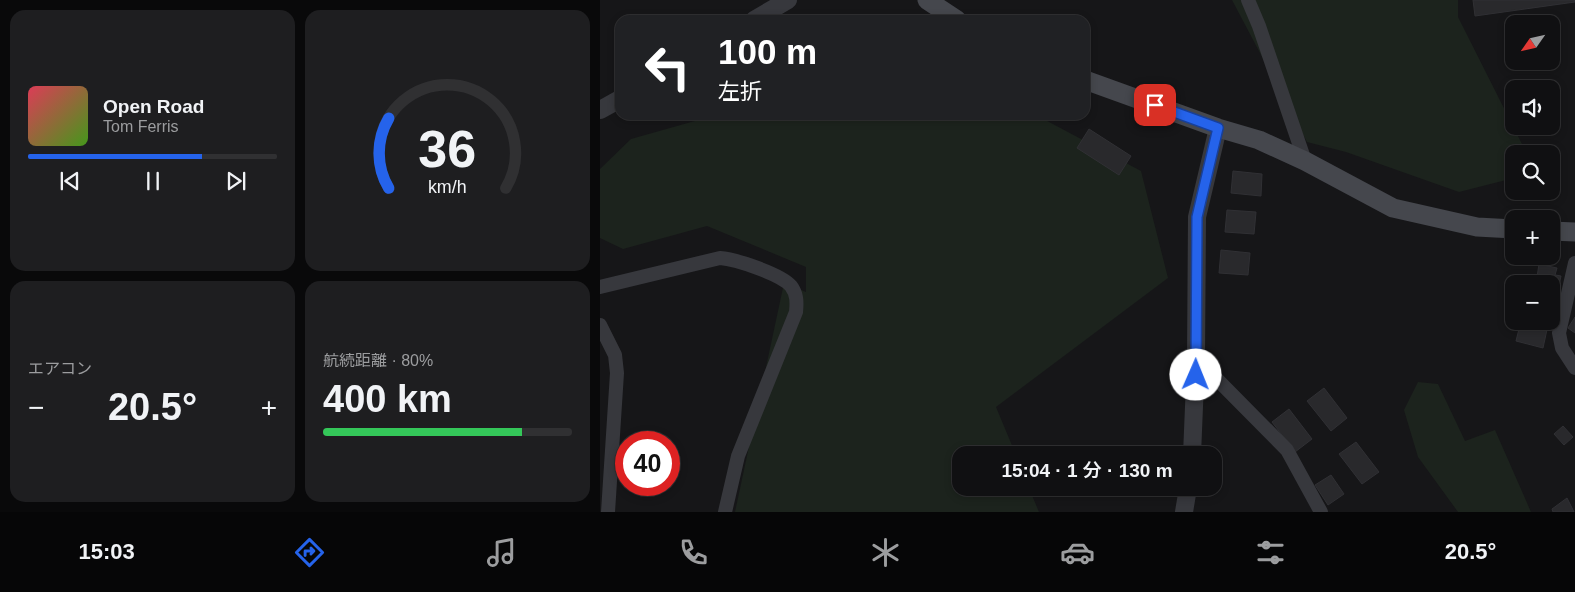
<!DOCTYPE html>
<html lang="ja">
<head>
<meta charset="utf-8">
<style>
  body { margin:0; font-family:Arial,"Noto Sans JP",sans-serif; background:#1e1e20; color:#f1f3f6; height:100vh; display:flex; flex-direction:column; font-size:19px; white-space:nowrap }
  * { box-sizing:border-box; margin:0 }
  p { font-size:16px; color:#9c9d9f }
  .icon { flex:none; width:28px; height:28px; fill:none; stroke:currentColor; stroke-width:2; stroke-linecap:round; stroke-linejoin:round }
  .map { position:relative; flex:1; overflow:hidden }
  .sheet { display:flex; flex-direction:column; gap:10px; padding:10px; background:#09090a; width:600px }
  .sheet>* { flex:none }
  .guide { position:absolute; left:15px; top:15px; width:475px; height:105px; border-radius:15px; box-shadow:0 2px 8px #0003,0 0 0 1px #303032; background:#202124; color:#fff; overflow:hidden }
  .needle { width:32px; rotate:236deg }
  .controls { position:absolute; left:905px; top:15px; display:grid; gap:10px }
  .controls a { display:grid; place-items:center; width:55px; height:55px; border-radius:10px; background:#101012; box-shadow:0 2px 8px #0003,0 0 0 1px #303032; font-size:25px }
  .speed { position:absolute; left:15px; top:431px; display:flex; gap:10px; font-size:25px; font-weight:700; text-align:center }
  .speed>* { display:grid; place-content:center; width:65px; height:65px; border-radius:50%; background:#101012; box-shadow:0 2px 8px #0003,0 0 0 1px #303032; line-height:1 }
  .speed .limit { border:8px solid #d22; background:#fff; color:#111 }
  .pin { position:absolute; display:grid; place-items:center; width:42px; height:42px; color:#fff; margin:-21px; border-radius:10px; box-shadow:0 2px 8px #0006 }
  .me { position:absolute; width:55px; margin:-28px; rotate:1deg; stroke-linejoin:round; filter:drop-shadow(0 0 4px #0008) }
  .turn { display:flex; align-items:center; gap:18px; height:105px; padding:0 20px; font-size:22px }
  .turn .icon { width:65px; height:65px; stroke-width:2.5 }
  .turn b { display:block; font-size:35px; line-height:42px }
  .big { font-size:38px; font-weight:600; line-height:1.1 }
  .sheet .tile { flex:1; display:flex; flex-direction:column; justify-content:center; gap:8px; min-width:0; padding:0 18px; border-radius:15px; background:#1e1e20 }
  .sheet .dial { align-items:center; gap:0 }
  .dial svg { height:130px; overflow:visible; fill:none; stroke:#303032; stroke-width:7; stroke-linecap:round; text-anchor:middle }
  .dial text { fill:#f1f3f6; stroke:none }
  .song { display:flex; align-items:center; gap:15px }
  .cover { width:60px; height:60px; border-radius:8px; background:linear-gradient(135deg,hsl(350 70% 55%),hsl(100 70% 35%)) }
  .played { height:5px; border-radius:2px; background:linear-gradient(90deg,#2563eb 70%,#303032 70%) }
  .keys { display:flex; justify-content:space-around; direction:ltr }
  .heat { display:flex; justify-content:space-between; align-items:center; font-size:28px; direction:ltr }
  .charge { height:8px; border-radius:4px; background:linear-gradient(90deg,#34c759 80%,#303032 0) }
  .sheet .tiles { flex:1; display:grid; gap:10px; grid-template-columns:repeat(2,1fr) }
  .trip { position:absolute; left:352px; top:446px; width:270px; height:50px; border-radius:15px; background:#101012; box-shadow:0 2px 8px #0003,0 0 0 1px #303032; font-weight:600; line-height:50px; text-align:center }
  .menu { display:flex; height:80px; justify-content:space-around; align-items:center; background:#060607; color:#9c9d9f }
  .menu .icon { width:35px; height:35px }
  .menu .current { color:#2563eb }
  .menu b { font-size:22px; color:#f1f3f6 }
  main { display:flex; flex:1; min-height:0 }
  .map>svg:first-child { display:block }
  .green { fill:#1c231d }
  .building { fill:#29292c; stroke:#303034 }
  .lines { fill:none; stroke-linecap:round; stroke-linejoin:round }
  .minor { stroke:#37383d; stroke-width:14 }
  .tertiary { stroke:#37383d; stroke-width:18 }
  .secondary { stroke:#45474d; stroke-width:19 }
  .route-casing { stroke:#184099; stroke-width:12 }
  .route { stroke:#2563eb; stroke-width:9 }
</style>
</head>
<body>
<main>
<section class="sheet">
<div class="tiles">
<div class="tile">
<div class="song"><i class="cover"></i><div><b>Open Road</b><p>Tom Ferris</p></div></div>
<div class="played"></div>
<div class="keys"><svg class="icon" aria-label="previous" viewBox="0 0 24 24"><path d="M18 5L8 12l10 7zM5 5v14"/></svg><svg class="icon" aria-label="pause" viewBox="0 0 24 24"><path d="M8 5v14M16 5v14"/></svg><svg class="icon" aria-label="next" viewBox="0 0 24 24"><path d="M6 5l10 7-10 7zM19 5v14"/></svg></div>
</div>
<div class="tile dial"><svg viewBox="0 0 100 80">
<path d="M14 69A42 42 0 1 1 86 69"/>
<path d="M14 69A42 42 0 0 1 14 26" stroke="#2563eb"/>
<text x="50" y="56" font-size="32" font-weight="700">36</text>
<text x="50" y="72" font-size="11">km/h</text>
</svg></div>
<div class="tile"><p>エアコン</p>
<div class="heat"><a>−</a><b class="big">20.5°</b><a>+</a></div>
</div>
<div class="tile"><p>航続距離 · 80%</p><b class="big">400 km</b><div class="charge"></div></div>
</div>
</section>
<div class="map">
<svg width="975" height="512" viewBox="0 0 975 512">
  <rect width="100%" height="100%" fill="#161618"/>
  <g class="green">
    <path d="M 632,0 L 858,0 L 858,17 L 927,154 L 914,154 L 914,178 L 859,192 L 746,152 L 707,142 Z"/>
    <path d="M 116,115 L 436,115 L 541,171 L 568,278 L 396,407 L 416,455 L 361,455 L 361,488 L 429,488 L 439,512 L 135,512 L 184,283 L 206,292 L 206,267 L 107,226 L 23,249 L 0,238 L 0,169 L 31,139 Z"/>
    <path d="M 818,382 L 838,384 L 865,441 L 895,430 L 931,512 L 858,512 L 818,457 L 804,410 Z"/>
  </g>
  <g class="building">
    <path d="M 873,0 L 975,0 L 975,2 L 875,16 Z"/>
    <path d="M 489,129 L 531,156 L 519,175 L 477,148 Z"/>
    <path d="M 633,171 L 662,174 L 661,196 L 631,193 Z"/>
    <path d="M 627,210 L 656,212 L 654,234 L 625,232 Z"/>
    <path d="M 621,250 L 650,253 L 648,275 L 619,273 Z"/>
    <path d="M 939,264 L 957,268 L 955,275 L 961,276 L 958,290 L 951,289 L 951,284 L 936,284 Z"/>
    <path d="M 975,317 L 975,333 L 968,328 Z"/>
    <path d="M 921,321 L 948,325 L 943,348 L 916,341 Z"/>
    <path d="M 724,388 L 747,418 L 731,431 L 707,401 Z"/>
    <path d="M 689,409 L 712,439 L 695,452 L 672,422 Z"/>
    <path d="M 963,426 L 973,437 L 964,445 L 954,434 Z"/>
    <path d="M 756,442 L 779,472 L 762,484 L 739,454 Z"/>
    <path d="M 731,475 L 744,494 L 728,505 L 715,485 Z"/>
    <path d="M 967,498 L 974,512 L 953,512 L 952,509 Z"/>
  </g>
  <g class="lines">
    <g class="minor">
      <path d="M 648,0 L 659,26 L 705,161"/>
      <path d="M 975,263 L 959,333 L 962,348 L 975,368"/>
      <path d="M 0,287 L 120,258 C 135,259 181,274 191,286 C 197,294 197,302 196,312 L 138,456 L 125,512"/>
      <path d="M 0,325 L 15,355 L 17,373 L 8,512"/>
      <path d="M 596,358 L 687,450 L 721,512"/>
    </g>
    <g class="tertiary">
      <path d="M 154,20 L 188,0"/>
      <path d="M 0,110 L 20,99"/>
      <path d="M 592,455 L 596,358 L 597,217 L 618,128"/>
      <path d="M 584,512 L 588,488"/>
    </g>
    <g class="secondary">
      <path d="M 327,0 L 357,20"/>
      <path d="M 485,80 L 618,128 L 659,140 L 705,161 L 793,208 L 877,227 L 914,229"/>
      <path d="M 951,231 L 975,232"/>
    </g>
  </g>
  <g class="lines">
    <g class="route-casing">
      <path id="route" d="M 555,105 L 618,128 L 597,217 L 596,375"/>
    </g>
    <use href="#route" class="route"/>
  </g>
</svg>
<div class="controls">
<a><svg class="needle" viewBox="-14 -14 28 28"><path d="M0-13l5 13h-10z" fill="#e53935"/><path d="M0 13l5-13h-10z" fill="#9c9d9f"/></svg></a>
<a><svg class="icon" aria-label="sound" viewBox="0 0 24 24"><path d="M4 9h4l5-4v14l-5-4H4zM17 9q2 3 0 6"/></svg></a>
<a><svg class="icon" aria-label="search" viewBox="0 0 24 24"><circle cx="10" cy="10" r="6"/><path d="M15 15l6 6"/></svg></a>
<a>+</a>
<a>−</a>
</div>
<div class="speed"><div class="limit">40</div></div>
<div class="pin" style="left:555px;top:105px;background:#d93025"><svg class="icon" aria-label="arrive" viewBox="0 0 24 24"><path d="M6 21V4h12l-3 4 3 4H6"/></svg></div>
<svg class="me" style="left:596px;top:375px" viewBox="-20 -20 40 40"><circle r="19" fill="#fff"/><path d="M0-13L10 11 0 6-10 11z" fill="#2563eb"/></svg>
<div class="trip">15:04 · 1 分 · 130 m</div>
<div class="guide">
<div class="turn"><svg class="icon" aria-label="left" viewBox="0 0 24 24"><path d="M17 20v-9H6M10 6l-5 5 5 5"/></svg><div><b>100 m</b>左折</div></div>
</div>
</div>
</main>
<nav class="menu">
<b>15:03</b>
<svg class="icon current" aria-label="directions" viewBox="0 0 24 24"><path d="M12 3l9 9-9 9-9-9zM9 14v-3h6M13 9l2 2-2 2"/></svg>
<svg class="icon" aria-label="music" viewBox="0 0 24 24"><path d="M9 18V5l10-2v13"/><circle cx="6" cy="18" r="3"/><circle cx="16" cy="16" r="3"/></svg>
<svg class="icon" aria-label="phone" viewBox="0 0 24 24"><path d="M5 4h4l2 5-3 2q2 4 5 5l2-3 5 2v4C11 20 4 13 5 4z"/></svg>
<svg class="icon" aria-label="climate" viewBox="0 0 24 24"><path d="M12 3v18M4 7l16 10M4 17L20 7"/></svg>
<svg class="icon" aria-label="car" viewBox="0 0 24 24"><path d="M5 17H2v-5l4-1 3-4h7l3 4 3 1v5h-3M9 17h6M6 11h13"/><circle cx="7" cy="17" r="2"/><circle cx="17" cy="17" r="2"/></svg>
<svg class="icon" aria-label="filters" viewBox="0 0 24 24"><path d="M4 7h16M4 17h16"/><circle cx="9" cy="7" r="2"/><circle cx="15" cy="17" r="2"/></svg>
<b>20.5°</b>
</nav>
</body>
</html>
